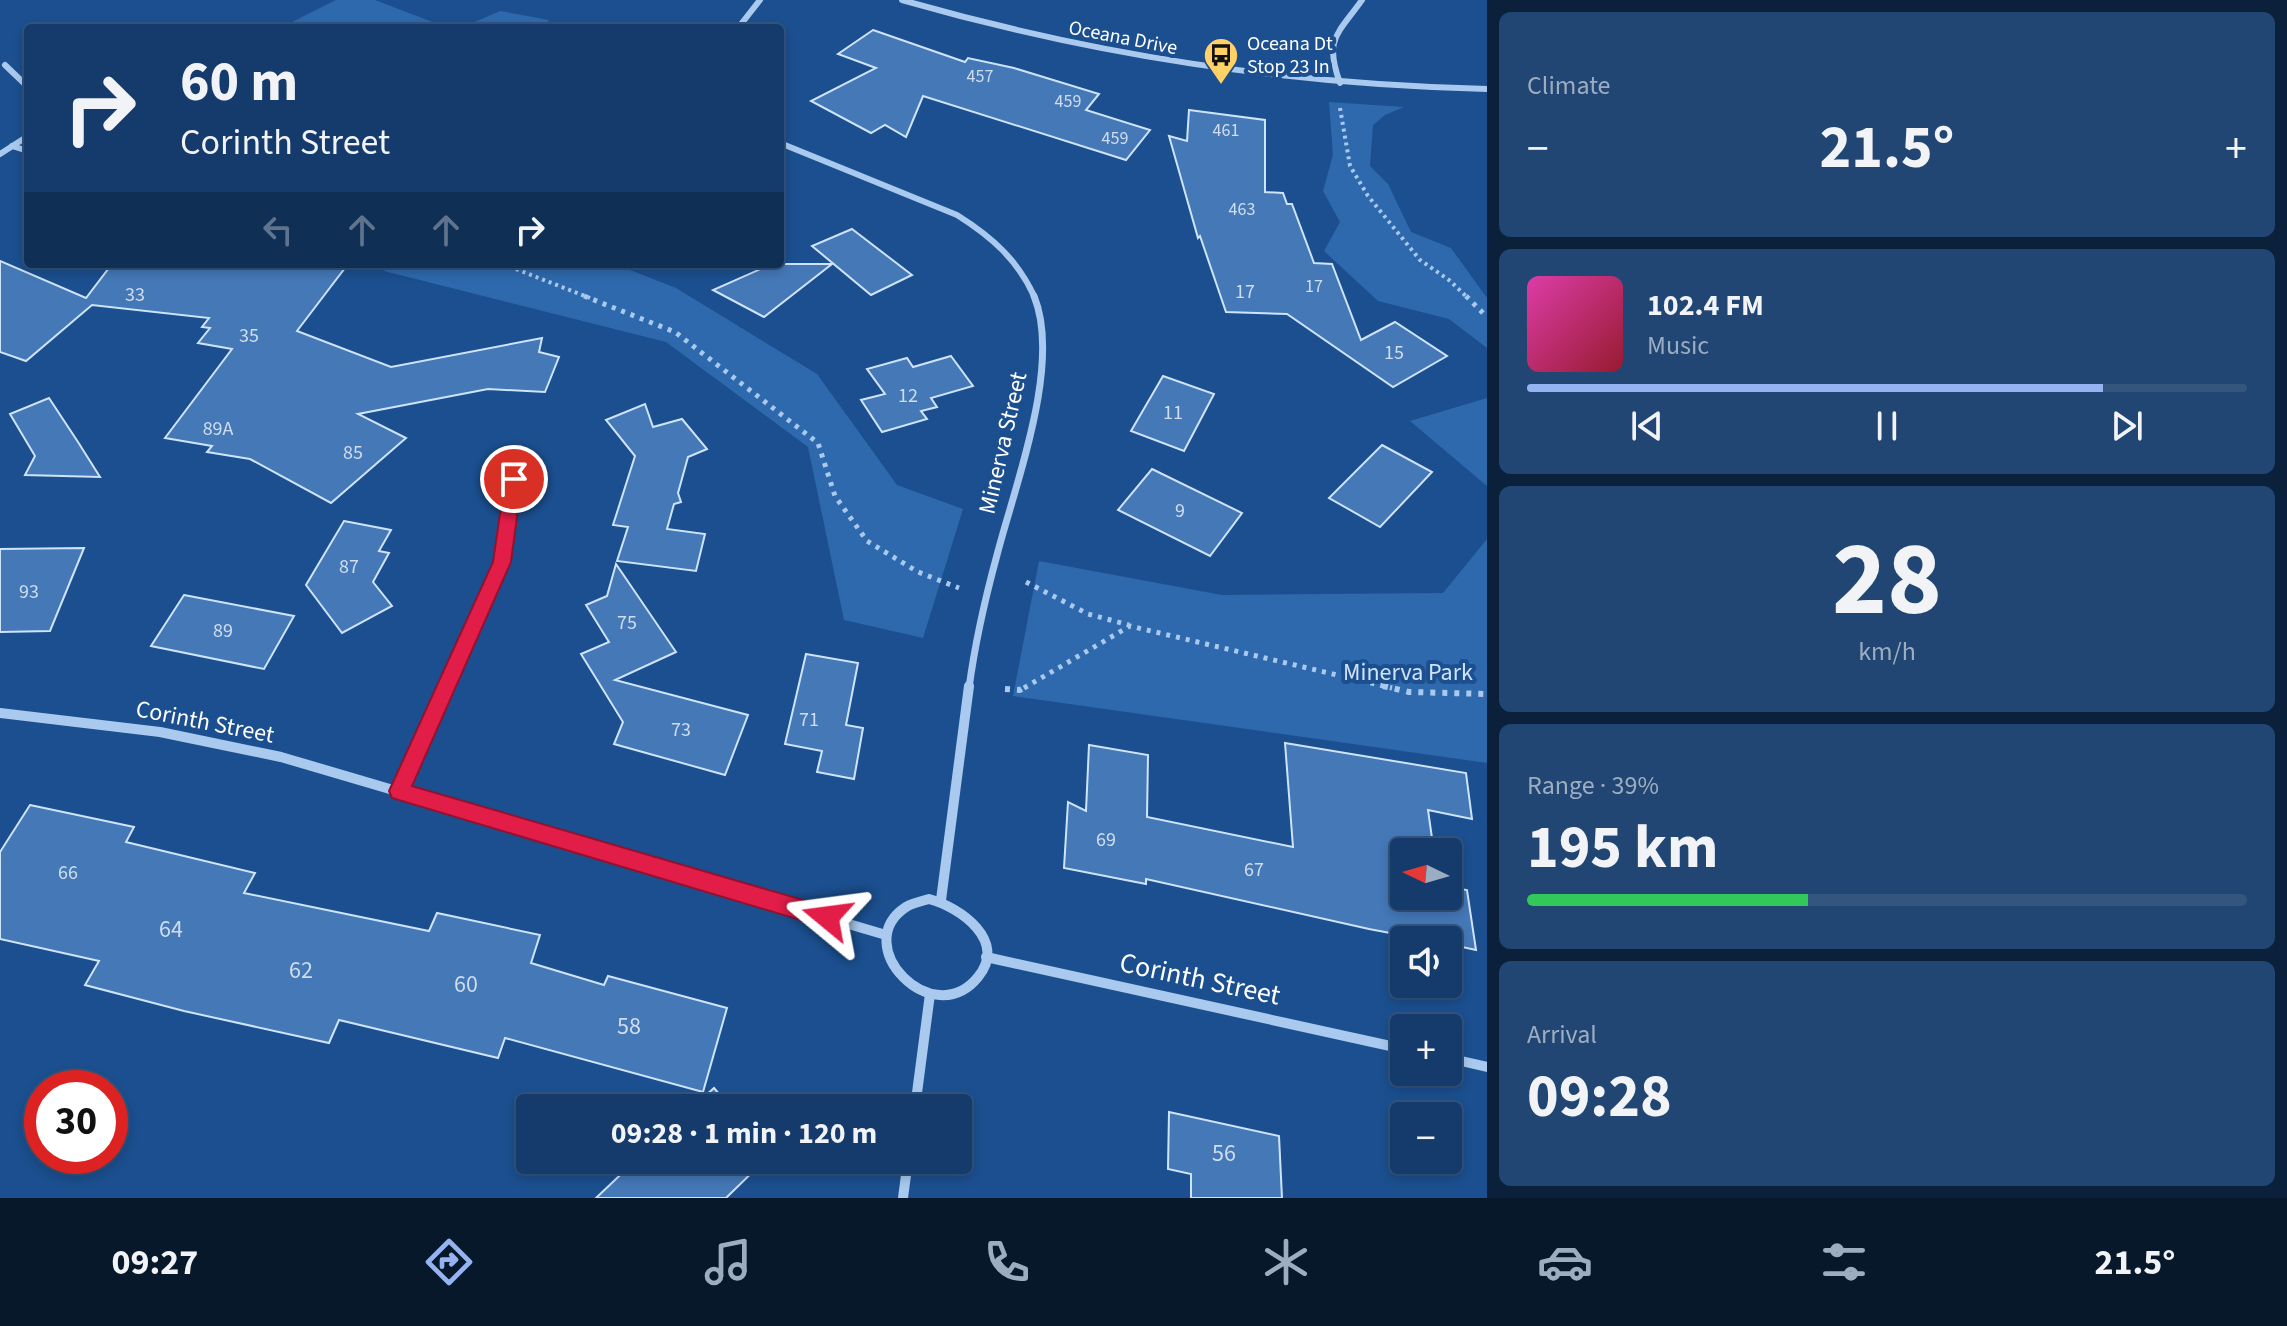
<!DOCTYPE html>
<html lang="en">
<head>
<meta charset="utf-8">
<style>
  body { margin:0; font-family:"Source Sans 3",sans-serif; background:#214673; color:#f1f3f6; height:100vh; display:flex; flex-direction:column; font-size:30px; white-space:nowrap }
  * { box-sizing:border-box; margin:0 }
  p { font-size:26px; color:#9dadc1 }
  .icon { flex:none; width:44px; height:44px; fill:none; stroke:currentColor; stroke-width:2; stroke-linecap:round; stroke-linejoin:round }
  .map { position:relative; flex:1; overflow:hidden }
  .drawer { display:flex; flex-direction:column; gap:12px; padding:12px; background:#0b203b; width:800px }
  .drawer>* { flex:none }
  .hud { position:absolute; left:24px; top:24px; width:760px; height:244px; border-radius:8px; box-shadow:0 4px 12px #0003,0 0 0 2px #33557e; background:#143b6b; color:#f1f3f6; overflow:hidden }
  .needle { width:52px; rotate:275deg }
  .controls { position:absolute; left:1390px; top:838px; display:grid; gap:16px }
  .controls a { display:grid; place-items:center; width:72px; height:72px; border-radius:8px; background:#143b6b; box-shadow:0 4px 12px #0003,0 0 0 2px #33557e; font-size:40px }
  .speed { position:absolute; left:24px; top:1070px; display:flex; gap:16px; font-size:40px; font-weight:700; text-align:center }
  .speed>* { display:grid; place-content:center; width:104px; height:104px; border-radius:50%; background:#143b6b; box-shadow:0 4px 12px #0003,0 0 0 2px #33557e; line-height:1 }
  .speed .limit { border:12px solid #d22; background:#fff; color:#111 }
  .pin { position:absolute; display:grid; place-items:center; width:68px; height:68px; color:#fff; margin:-34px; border:4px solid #fff; border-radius:50%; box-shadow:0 2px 8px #0007 }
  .me { position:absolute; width:88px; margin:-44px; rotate:286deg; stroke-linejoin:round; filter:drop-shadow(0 0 6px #0008) }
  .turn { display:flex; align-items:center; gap:28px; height:168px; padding:0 24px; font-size:36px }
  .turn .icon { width:104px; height:104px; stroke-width:2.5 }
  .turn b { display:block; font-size:56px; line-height:68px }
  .lanes { display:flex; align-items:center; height:76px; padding:0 24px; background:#0003; justify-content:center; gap:40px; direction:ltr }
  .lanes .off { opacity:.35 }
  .big { font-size:60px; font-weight:700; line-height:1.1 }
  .drawer .card { flex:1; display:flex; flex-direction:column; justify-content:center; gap:12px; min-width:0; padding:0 28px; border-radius:12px; background:#214673 }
  .drawer .dial { align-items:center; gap:0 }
  .dial b { font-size:104px; line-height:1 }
  .song { display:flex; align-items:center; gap:24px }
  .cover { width:96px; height:96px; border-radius:12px; background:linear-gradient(135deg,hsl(320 70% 55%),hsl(350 70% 35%)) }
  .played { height:8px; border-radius:4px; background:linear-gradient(90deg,#95b2f1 80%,#33557e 80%) }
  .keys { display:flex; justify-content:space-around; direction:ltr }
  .heat { display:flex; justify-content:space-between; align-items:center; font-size:44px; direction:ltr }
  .charge { height:12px; border-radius:6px; background:linear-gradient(90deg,#34c759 39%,#33557e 0) }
  .trip { position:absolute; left:516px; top:1094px; width:456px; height:80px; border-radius:8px; background:#143b6b; box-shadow:0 4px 12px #0003,0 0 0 2px #33557e; font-weight:700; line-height:80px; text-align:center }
  .menu { display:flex; height:128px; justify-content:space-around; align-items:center; background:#08182b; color:#9dadc1 }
  .menu .icon { width:56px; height:56px }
  .menu .active { color:#95b2f1 }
  .menu b { font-size:36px; color:#f1f3f6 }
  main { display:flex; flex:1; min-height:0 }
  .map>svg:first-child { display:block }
  .green { fill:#2e69ad }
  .building { fill:#4478b7; stroke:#cfe3fa; stroke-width:2 }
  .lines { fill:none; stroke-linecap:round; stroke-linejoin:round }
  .path-far2 { stroke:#a9c9ee; stroke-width:4; stroke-dasharray:3 4; stroke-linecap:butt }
  .path-far1 { stroke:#a9c9ee; stroke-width:5; stroke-dasharray:4 6; stroke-linecap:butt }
  .path { stroke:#a9c9ee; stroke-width:6; stroke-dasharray:5 7; stroke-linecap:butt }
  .street-far2 { stroke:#a9c9ee; stroke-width:6 }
  .street-far1 { stroke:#a9c9ee; stroke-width:7 }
  .street { stroke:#a9c9ee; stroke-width:10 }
  .route { fill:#e11d48; stroke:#92132f; stroke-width:2 }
  .labels { text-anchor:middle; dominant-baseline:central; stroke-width:8; stroke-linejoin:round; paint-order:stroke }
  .far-number-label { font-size:18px; fill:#d0dded }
  .far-street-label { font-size:20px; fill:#fff; stroke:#1b4f8f }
  .far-poi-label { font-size:20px; fill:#fff; stroke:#1b4f8f; text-anchor:start }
  .number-label { font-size:20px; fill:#d0dded }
  .street-label { font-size:24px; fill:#fff; stroke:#1b4f8f }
  .park-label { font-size:24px; fill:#cfe3fa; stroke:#1b4f8f }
  .near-number-label { font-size:24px; fill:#d0dded }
  .near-street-label { font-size:28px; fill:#fff; stroke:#1b4f8f }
</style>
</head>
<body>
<main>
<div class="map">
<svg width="1487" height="1198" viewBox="0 0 1487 1198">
  <rect width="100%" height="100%" fill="#1b4f8f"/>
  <g class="green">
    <path d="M 336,0 L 375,0 L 448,28 L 280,28 Z"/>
    <path d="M 500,11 L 549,20 L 544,28 L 461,28 Z"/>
    <path d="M 1329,102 L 1404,107 L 1385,115 L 1373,125 L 1370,166 L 1388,184 L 1411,232 L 1451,248 L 1487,298 L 1487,348 L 1449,319 L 1378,301 L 1324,251 L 1340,222 L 1323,191 L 1333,155 Z"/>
    <path d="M 389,264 L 615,264 L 676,288 L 817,374 L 897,485 L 963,509 L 923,638 L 844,620 L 808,447 L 666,342 L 384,271 Z"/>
    <path d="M 1487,398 L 1487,486 L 1410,421 Z"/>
    <path d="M 1487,539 L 1487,763 L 1013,696 L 1039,561 L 1222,595 L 1443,593 Z"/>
  </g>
  <g class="building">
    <path d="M 873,30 L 965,62 L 968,58 L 1014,68 L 1099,94 L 1086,110 L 1150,130 L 1126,160 L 923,96 L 906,137 L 885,125 L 871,133 L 811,101 L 876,68 L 838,54 Z"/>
    <path d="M 1189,110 L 1265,120 L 1265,192 L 1283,193 L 1287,204 L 1292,204 L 1314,263 L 1332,264 L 1361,340 L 1395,322 L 1447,356 L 1393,387 L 1287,314 L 1226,312 L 1200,236 L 1198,238 L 1169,136 L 1187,141 Z"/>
    <path d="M 852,229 L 912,275 L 871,295 L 812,246 Z"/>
    <path d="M 0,261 L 86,298 L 112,264 L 348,264 L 297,331 L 391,367 L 542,338 L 539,352 L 559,357 L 545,392 L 488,389 L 358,414 L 406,438 L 331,503 L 250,459 L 207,452 L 212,446 L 165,438 L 232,349 L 198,343 L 210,328 L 202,327 L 209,318 L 92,305 L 26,361 L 0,352 Z"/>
    <path d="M 772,264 L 832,264 L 764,317 L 713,290 Z"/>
    <path d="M 951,356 L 973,386 L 931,398 L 937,407 L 921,411 L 927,419 L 882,432 L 861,400 L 885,394 L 867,369 L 907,358 L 913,367 Z"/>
    <path d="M 1163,376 L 1214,394 L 1184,451 L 1131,431 Z"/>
    <path d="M 49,398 L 78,442 L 100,477 L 25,475 L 35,456 L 10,414 Z"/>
    <path d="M 645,404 L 653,427 L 682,419 L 707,449 L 688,457 L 678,493 L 681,502 L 674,504 L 667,529 L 705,534 L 696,571 L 617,561 L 628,527 L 613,525 L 635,456 L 606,420 Z"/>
    <path d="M 1382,445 L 1432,472 L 1380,527 L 1329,498 Z"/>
    <path d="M 1152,469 L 1242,513 L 1210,556 L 1118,510 Z"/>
    <path d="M 344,521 L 391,530 L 379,551 L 389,553 L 373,582 L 392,606 L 342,633 L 306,585 Z"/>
    <path d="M 84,548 L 50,631 L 0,632 L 0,549 Z"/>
    <path d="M 616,564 L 676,652 L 615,680 L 748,715 L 725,775 L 614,744 L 623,722 L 581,654 L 609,642 L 586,605 L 607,596 Z"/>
    <path d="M 184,595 L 294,616 L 264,669 L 151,646 Z"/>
    <path d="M 806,654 L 858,663 L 846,725 L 863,728 L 854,779 L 817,772 L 822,751 L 785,744 Z"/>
    <path d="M 1285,743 L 1466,773 L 1472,819 L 1428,810 L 1434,852 L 1404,852 L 1404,896 L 1448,896 L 1448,887 L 1467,890 L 1476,950 L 1448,944 L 1448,940 L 1427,940 L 1369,929 L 1146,879 L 1146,884 L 1064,868 L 1068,802 L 1086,811 L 1089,745 L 1148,755 L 1147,817 L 1293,847 Z"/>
    <path d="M 30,805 L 134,827 L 126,842 L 255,873 L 244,893 L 429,931 L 437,913 L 540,935 L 531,963 L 604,985 L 608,976 L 727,1008 L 703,1092 L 505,1038 L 498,1058 L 339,1020 L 329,1043 L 184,1011 L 85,985 L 99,961 L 0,939 L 0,852 Z"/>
    <path d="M 714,1088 L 731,1108 L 692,1108 Z"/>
    <path d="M 1169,1112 L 1279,1136 L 1282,1198 L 1191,1198 L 1191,1174 L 1168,1169 Z"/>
    <path d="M 636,1160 L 765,1160 L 726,1198 L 596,1198 Z"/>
  </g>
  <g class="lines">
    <g class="path-far2">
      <path d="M 1340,108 L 1350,166 L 1368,196 L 1420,260 L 1449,280 L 1468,298"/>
      <path d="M 503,264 L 590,298"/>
    </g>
    <g class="path-far1">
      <path d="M 584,296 L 675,332 L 818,443 L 835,496 L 867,541 L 918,572 L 959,588"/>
      <path d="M 1466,296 L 1487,317"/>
      <path d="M 1026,582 L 1088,614 L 1129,625"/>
      <path d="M 1024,688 L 1130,626 L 1392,688"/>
    </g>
    <g class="path">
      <path d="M 1383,686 L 1409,692 L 1487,694"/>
      <path d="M 1005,689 L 1020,690 L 1027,686"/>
    </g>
    <g class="street-far2">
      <path d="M 902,0 C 1097,56 1285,84 1487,89"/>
      <path d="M 738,28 L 760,0"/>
      <path d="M 5,65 L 28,87"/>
      <path d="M 1340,83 C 1324,39 1337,35 1362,0"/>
      <path d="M 780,143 L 957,215 C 992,237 1018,260 1035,298"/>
      <path d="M 12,146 L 28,151"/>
      <path d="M 0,154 L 28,136"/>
    </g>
    <g class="street-far1">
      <path d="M 445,688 L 502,562 L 514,479"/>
      <path d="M 969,688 C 975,643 985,599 997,555 C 1015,485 1062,364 1034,296"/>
    </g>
    <g class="street">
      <path d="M 0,713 L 160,732 L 281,757 L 886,935"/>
      <path d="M 399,791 L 446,686"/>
      <path d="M 929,899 C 960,907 1008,941 978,977 C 933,1033 848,945 906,907 C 912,903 922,901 929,899 Z"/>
      <path d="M 941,900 L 969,686"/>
      <path d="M 986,957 L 1404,1049"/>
      <path d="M 1448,1058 L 1487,1067"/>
      <path d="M 915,1108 L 930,994"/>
      <path d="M 903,1198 L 908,1160"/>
    </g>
  </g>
  <path class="route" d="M 514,473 L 522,479 L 511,562 L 412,786 L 827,907 L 835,910 L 838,917 L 835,925 L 827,928 L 392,798 L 389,791 L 493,562 L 505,479 Z"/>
  <defs>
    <g id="bus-pin" transform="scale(1.8)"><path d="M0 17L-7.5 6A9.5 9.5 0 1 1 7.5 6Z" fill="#ffd166" stroke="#1b4f8f"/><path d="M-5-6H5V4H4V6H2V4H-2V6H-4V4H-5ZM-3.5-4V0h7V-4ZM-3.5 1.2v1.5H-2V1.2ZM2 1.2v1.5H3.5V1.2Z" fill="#111"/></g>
  </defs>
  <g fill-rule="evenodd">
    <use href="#bus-pin" x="1221" y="55"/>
  </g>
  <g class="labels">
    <g class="far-number-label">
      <text x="980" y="76">457</text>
      <text x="1068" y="101">459</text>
      <text x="1226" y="130">461</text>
      <text x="1115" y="138">459</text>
      <text x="1242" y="209">463</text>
      <text x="1314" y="286">17</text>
    </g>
    <g class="far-street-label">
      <text transform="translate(1123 38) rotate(11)">Oceana Drive</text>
    </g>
    <g class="far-poi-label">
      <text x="1247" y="44">Oceana Dt<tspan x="1247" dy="23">Stop 23 In</tspan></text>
    </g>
    <g class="number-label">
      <text x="1245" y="292">17</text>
      <text x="135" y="295">33</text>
      <text x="249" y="336">35</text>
      <text x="1394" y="353">15</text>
      <text x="908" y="396">12</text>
      <text x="1173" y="413">11</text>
      <text x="218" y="429">89A</text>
      <text x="353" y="453">85</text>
      <text x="1180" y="511">9</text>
      <text x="349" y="567">87</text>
      <text x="29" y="592">93</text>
      <text x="627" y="623">75</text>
      <text x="223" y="631">89</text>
      <text x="809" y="720">71</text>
      <text x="681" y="730">73</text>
      <text x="1106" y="840">69</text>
      <text x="1254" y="870">67</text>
      <text x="68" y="873">66</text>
    </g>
    <g class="street-label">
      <text transform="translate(1003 443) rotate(-77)">Minerva Street</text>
      <text transform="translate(205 722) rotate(11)">Corinth Street</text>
    </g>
    <g class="park-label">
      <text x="1408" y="672">Minerva Park</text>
    </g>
    <g class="near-number-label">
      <text x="171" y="929">64</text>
      <text x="301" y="970">62</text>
      <text x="466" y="984">60</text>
      <text x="629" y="1026">58</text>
      <text x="1224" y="1153">56</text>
    </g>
    <g class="near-street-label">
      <text transform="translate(1200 979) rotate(12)">Corinth Street</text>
    </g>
  </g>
</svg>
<div class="controls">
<a><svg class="needle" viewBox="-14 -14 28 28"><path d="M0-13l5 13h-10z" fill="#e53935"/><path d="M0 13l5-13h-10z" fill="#9dadc1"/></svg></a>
<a><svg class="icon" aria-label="sound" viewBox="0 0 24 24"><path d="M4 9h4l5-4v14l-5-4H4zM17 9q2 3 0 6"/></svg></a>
<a>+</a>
<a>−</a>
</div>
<div class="speed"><div class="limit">30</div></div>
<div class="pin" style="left:514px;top:479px;background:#d93025"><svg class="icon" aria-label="arrive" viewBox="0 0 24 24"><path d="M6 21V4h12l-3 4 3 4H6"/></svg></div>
<svg class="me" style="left:827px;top:917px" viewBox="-20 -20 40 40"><path d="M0-17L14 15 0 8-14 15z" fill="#e11d48" stroke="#fff" stroke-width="4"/></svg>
<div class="trip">09:28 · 1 min · 120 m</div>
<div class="hud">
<div class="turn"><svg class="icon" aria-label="right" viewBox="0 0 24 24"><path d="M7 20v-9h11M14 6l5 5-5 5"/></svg><div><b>60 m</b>Corinth Street</div></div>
<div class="lanes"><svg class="icon off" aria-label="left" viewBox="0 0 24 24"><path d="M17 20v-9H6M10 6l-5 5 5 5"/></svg><svg class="icon off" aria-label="ahead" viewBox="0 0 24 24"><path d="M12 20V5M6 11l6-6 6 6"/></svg><svg class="icon off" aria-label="ahead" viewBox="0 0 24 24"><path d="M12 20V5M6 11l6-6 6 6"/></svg><svg class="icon" aria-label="right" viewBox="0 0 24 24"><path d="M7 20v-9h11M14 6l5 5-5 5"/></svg></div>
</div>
</div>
<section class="drawer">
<div class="card"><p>Climate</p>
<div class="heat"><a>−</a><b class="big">21.5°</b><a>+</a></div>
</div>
<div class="card">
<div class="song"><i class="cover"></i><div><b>102.4 FM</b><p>Music</p></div></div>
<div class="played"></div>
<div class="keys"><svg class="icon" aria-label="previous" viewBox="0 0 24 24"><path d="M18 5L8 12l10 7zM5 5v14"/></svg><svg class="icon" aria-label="pause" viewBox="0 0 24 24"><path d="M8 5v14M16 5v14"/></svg><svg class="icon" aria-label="next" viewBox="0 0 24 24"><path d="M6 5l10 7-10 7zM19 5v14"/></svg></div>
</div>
<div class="card dial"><b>28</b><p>km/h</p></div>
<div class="card"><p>Range · 39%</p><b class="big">195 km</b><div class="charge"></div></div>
<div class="card"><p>Arrival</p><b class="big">09:28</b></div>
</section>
</main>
<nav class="menu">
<b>09:27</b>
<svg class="icon active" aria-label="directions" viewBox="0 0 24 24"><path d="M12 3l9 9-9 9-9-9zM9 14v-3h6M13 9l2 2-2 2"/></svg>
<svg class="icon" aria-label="music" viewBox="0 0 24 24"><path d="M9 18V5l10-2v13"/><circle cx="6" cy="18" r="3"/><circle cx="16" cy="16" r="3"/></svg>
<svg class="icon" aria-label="phone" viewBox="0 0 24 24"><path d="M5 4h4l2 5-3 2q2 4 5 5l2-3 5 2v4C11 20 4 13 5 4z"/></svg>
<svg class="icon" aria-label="climate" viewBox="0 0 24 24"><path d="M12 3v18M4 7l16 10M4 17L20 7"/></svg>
<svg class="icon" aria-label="car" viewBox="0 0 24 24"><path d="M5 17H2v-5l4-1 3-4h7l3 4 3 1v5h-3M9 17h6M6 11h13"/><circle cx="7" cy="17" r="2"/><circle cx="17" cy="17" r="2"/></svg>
<svg class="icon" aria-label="filters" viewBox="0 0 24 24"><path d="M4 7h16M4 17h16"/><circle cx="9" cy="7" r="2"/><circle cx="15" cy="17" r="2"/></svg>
<b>21.5°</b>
</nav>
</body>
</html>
